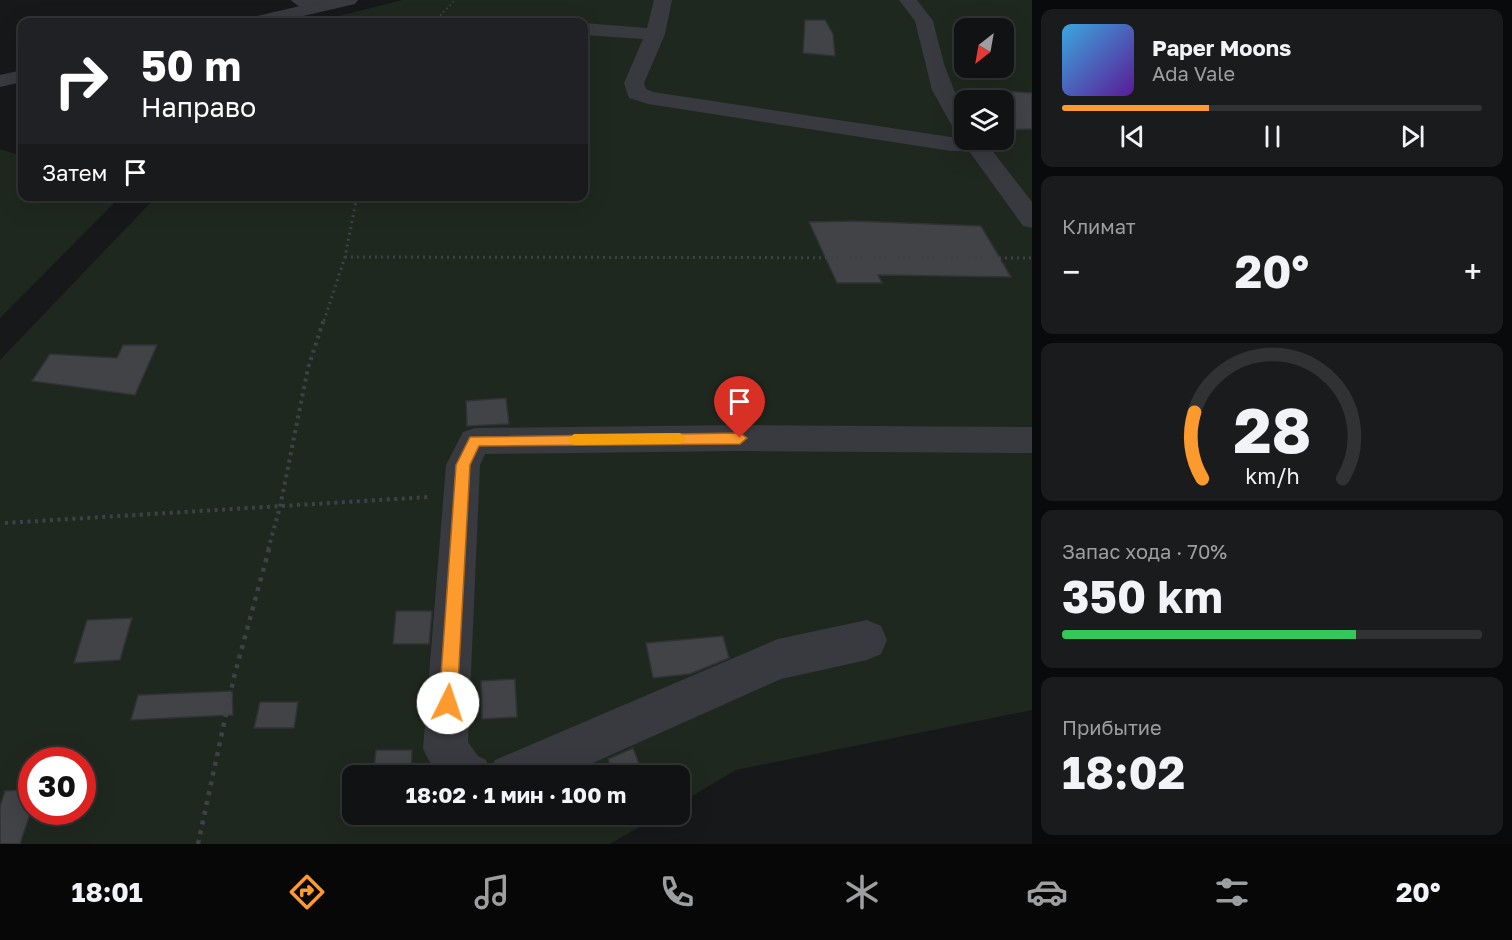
<!DOCTYPE html>
<html lang="ru">
<head>
<meta charset="utf-8">
<style>
  body { margin:0; font-family:"Golos Text",sans-serif; background:#1a1b1d; color:#f1f3f6; height:100vh; display:flex; flex-direction:column; font-size:22px; white-space:nowrap }
  * { box-sizing:border-box; margin:0 }
  p { font-size:20px; color:#9c9ea0 }
  .icon { flex:none; width:33px; height:33px; fill:none; stroke:currentColor; stroke-width:2; stroke-linecap:round; stroke-linejoin:round }
  .map { position:relative; flex:1; overflow:hidden }
  .details { display:flex; flex-direction:column; gap:9px; padding:9px; background:#090a0b; width:480px }
  .details>* { flex:none }
  .top-card { position:absolute; left:18px; top:18px; width:570px; height:183px; border-radius:12px; box-shadow:0 6px 24px #0002,0 0 0 2px #303234; background:#202124; color:#fff; overflow:hidden }
  .needle { width:39px; rotate:211deg }
  .buttons { position:absolute; left:954px; top:18px; display:grid; gap:12px }
  .buttons a { display:grid; place-items:center; width:60px; height:60px; border-radius:12px; background:#111214; box-shadow:0 6px 24px #0002,0 0 0 2px #303234; font-size:30px }
  .speed { position:absolute; left:18px; top:747px; display:flex; gap:12px; font-size:30px; font-weight:700; text-align:center }
  .speed>* { display:grid; place-content:center; width:78px; height:78px; border-radius:50%; background:#111214; box-shadow:0 6px 24px #0002,0 0 0 2px #303234; line-height:1 }
  .speed .limit { border:9px solid #d22; background:#fff; color:#111 }
  .pin { position:absolute; display:grid; place-items:center; width:51px; height:51px; color:#fff; margin:-62px -26px; border-radius:50% 50% 50% 0; rotate:-45deg; box-shadow:0 0 6px #0007 }
  .pin .icon { rotate:45deg }
  .me { position:absolute; width:66px; margin:-33px; rotate:4deg; stroke-linejoin:round; filter:drop-shadow(0 0 4px #0008) }
  .turn { display:flex; align-items:center; gap:21px; height:126px; padding:0 24px; font-size:27px }
  .turn .icon { width:78px; height:78px; stroke-width:2.5 }
  .turn b { display:block; font-size:42px; line-height:51px }
  .then { display:flex; align-items:center; height:57px; padding:0 24px; background:#0003; gap:12px; font-size:22px }
  .big { font-size:45px; font-weight:700; line-height:1.1 }
  .details .tile { flex:1; display:flex; flex-direction:column; justify-content:center; gap:9px; min-width:0; padding:0 21px; border-radius:12px; background:#1a1b1d }
  .details .dial { align-items:center; gap:0 }
  .dial svg { height:156px; overflow:visible; fill:none; stroke:#303234; stroke-width:7; stroke-linecap:round; text-anchor:middle }
  .dial text { fill:#f1f3f6; stroke:none }
  .song { display:flex; align-items:center; gap:18px }
  .cover { width:72px; height:72px; border-radius:9px; background:linear-gradient(135deg,hsl(200 70% 55%),hsl(270 70% 35%)) }
  .played { height:6px; border-radius:3px; background:linear-gradient(90deg,#fc9a2d 35%,#303234 35%) }
  .keys { display:flex; justify-content:space-around; direction:ltr }
  .heat { display:flex; justify-content:space-between; align-items:center; font-size:33px; direction:ltr }
  .charge { height:9px; border-radius:4px; background:linear-gradient(90deg,#34c759 70%,#303234 0) }
  .trip { position:absolute; left:342px; top:765px; width:348px; height:60px; border-radius:12px; background:#111214; box-shadow:0 6px 24px #0002,0 0 0 2px #303234; font-weight:700; line-height:60px; text-align:center }
  .menu { display:flex; height:96px; justify-content:space-around; align-items:center; background:#070708; color:#9c9ea0 }
  .menu .icon { width:42px; height:42px }
  .menu .active { color:#fc9a2d }
  .menu b { font-size:27px; color:#f1f3f6 }
  main { display:flex; flex:1; min-height:0 }
  .map>svg:first-child { display:block }
  .green { fill:#1f281f; fill-rule:evenodd }
  .building { fill:#414347; stroke:#313236; stroke-width:1.5 }
  .lines { fill:none; stroke-linecap:round; stroke-linejoin:round }
  .path-far3 { stroke:#3e4146; stroke-width:2; stroke-dasharray:1.5 3; stroke-linecap:butt }
  .path-far2 { stroke:#3e4146; stroke-width:3; stroke-dasharray:2 4; stroke-linecap:butt }
  .path-far1 { stroke:#3e4146; stroke-width:4; stroke-dasharray:3 4.5; stroke-linecap:butt }
  .path { stroke:#3e4146; stroke-width:4.5; stroke-dasharray:4 6; stroke-linecap:butt }
  .minor { fill:#383a3f; fill-rule:evenodd }
  .tertiary { fill:#383a3f; fill-rule:evenodd }
  .route { fill:#fc9a2d; stroke:#a4641d; stroke-width:1.5 }
  .slow { fill:#f59e0b }
</style>
</head>
<body>
<main>
<div class="map">
<svg width="1032" height="844" viewBox="0 0 1032 844">
  <rect width="100%" height="100%" fill="#17181a"/>
  <g class="green">
    <path d="M 403,0 L 1032,0 L 1032,710 L 736,770 L 680,803 L 680,776 L 352,776 L 352,814 L 660,815 L 610,844 L 0,844 L 0,360 L 156,197 L 584,196 L 584,22 L 323,22 L 327,19 ZM 964,28 L 1004,28 L 1004,68 L 964,68 ZM 964,100 L 1004,100 L 1004,140 L 964,140 ZM 32,760 L 82,760 L 82,812 L 32,812 Z"/>
    <path d="M 0,149 L 22,156 L 22,196 L 120,197 L 0,318 Z"/>
  </g>
  <g class="building">
    <path d="M 805,20 L 825,20 L 833,34 L 835,56 L 803,53 Z"/>
    <path d="M 1004,91 L 1032,93 L 1032,129 L 1004,130 Z"/>
    <path d="M 855,221 L 981,226 L 1011,277 L 878,275 L 882,283 L 837,283 L 809,222 Z"/>
    <path d="M 123,345 L 157,345 L 135,395 L 32,381 L 50,354 L 117,358 Z"/>
    <path d="M 506,398 L 509,424 L 467,426 L 466,401 Z"/>
    <path d="M 396,611 L 432,611 L 429,644 L 393,644 Z"/>
    <path d="M 132,618 L 120,660 L 74,663 L 87,620 Z"/>
    <path d="M 723,636 L 729,658 L 690,674 L 653,678 L 646,643 Z"/>
    <path d="M 515,679 L 517,717 L 482,719 L 481,681 Z"/>
    <path d="M 232,691 L 233,715 L 131,720 L 138,695 Z"/>
    <path d="M 260,702 L 298,702 L 294,728 L 254,728 Z"/>
    <path d="M 633,748 L 641,769 L 614,776 L 608,759 Z"/>
    <path d="M 376,750 L 412,750 L 411,776 L 373,776 Z"/>
    <path d="M 32,789 L 32,808 L 20,844 L 0,844 L 0,806 L 5,791 Z"/>
  </g>
  <g class="lines">
    <path class="path-far3" d="M 434,22 L 455,0"/>
    <g class="path-far2">
      <path d="M 345,257 L 1032,258"/>
      <path d="M 324,321 L 345,257 L 357,196"/>
    </g>
    <g class="path-far1">
      <path d="M 5,523 L 428,497"/>
      <path d="M 268,550 L 280,507 L 308,368 L 324,319"/>
    </g>
    <path class="path" d="M 198,844 L 234,677 L 269,549"/>
    <g class="minor">
      <path d="M 291,0 L 332,0 C 329,4 326,9 322,11 C 314,15 296,6 291,0 Z"/>
      <path d="M 654,0 L 672,0 L 665,34 L 644,83 L 646,89 L 653,92 L 951,137 L 964,136 L 964,140 L 984,140 L 1032,202 L 1032,228 L 1023,226 L 969,151 L 951,151 L 648,104 L 629,98 L 624,83 L 643,39 L 584,35 L 584,23 L 647,28 Z"/>
      <path d="M 899,0 L 917,0 L 933,21 L 944,64 L 954,90 L 964,109 L 964,135 L 956,133 L 932,90 L 915,21 Z"/>
      <path d="M 740,425 L 1032,427 L 1032,453 L 740,451 L 485,454 L 480,465 L 468,742 L 478,756 L 486,760 L 490,770 L 495,760 L 778,639 L 867,620 L 881,626 L 887,640 L 881,654 L 867,660 L 781,679 L 564,776 L 437,776 L 423,749 L 446,465 L 463,432 L 475,428 Z"/>
    </g>
    <g class="tertiary">
      <path d="M 326,0 L 358,0 L 355,4 L 277,22 L 247,22 L 249,18 Z"/>
      <path d="M 22,70 L 22,82 L 0,87 L 0,75 Z"/>
    </g>
  </g>
  <path class="route" d="M 740,433 L 747,438 L 740,444 L 479,446 L 470,465 L 457,703 L 454,710 L 448,712 L 442,710 L 439,703 L 456,465 L 470,437 Z"/>
  <path class="slow" d="M 680,433 L 687,439 L 680,444 L 574,445 L 567,440 L 574,434 Z"/>
</svg>
<div class="buttons">
<a><svg class="needle" viewBox="-14 -14 28 28"><path d="M0-13l5 13h-10z" fill="#e53935"/><path d="M0 13l5-13h-10z" fill="#9c9ea0"/></svg></a>
<a><svg class="icon" aria-label="layers" viewBox="0 0 24 24"><path d="M12 4l9 5-9 5-9-5zM3 14l9 5 9-5"/></svg></a>
</div>
<div class="speed"><div class="limit">30</div></div>
<div class="pin" style="left:740px;top:438px;background:#d93025"><svg class="icon" aria-label="arrive" viewBox="0 0 24 24"><path d="M6 21V4h12l-3 4 3 4H6"/></svg></div>
<svg class="me" style="left:448px;top:703px" viewBox="-20 -20 40 40"><circle r="19" fill="#fff"/><path d="M0-13L10 11 0 6-10 11z" fill="#fc9a2d"/></svg>
<div class="trip">18:02 · 1 мин · 100 m</div>
<div class="top-card">
<div class="turn"><svg class="icon" aria-label="right" viewBox="0 0 24 24"><path d="M7 20v-9h11M14 6l5 5-5 5"/></svg><div><b>50 m</b>Направо</div></div>
<div class="then">Затем<svg class="icon" aria-label="arrive" viewBox="0 0 24 24"><path d="M6 21V4h12l-3 4 3 4H6"/></svg></div>
</div>
</div>
<section class="details">
<div class="tile">
<div class="song"><i class="cover"></i><div><b>Paper Moons</b><p>Ada Vale</p></div></div>
<div class="played"></div>
<div class="keys"><svg class="icon" aria-label="previous" viewBox="0 0 24 24"><path d="M18 5L8 12l10 7zM5 5v14"/></svg><svg class="icon" aria-label="pause" viewBox="0 0 24 24"><path d="M8 5v14M16 5v14"/></svg><svg class="icon" aria-label="next" viewBox="0 0 24 24"><path d="M6 5l10 7-10 7zM19 5v14"/></svg></div>
</div>
<div class="tile"><p>Климат</p>
<div class="heat"><a>−</a><b class="big">20°</b><a>+</a></div>
</div>
<div class="tile dial"><svg viewBox="0 0 100 80">
<path d="M14 69A42 42 0 1 1 86 69"/>
<path d="M14 69A42 42 0 0 1 10 35" stroke="#fc9a2d"/>
<text x="50" y="56" font-size="32" font-weight="700">28</text>
<text x="50" y="72" font-size="11">km/h</text>
</svg></div>
<div class="tile"><p>Запас хода · 70%</p><b class="big">350 km</b><div class="charge"></div></div>
<div class="tile"><p>Прибытие</p><b class="big">18:02</b></div>
</section>
</main>
<nav class="menu">
<b>18:01</b>
<svg class="icon active" aria-label="directions" viewBox="0 0 24 24"><path d="M12 3l9 9-9 9-9-9zM9 14v-3h6M13 9l2 2-2 2"/></svg>
<svg class="icon" aria-label="music" viewBox="0 0 24 24"><path d="M9 18V5l10-2v13"/><circle cx="6" cy="18" r="3"/><circle cx="16" cy="16" r="3"/></svg>
<svg class="icon" aria-label="phone" viewBox="0 0 24 24"><path d="M5 4h4l2 5-3 2q2 4 5 5l2-3 5 2v4C11 20 4 13 5 4z"/></svg>
<svg class="icon" aria-label="climate" viewBox="0 0 24 24"><path d="M12 3v18M4 7l16 10M4 17L20 7"/></svg>
<svg class="icon" aria-label="car" viewBox="0 0 24 24"><path d="M5 17H2v-5l4-1 3-4h7l3 4 3 1v5h-3M9 17h6M6 11h13"/><circle cx="7" cy="17" r="2"/><circle cx="17" cy="17" r="2"/></svg>
<svg class="icon" aria-label="filters" viewBox="0 0 24 24"><path d="M4 7h16M4 17h16"/><circle cx="9" cy="7" r="2"/><circle cx="15" cy="17" r="2"/></svg>
<b>20°</b>
</nav>
</body>
</html>
